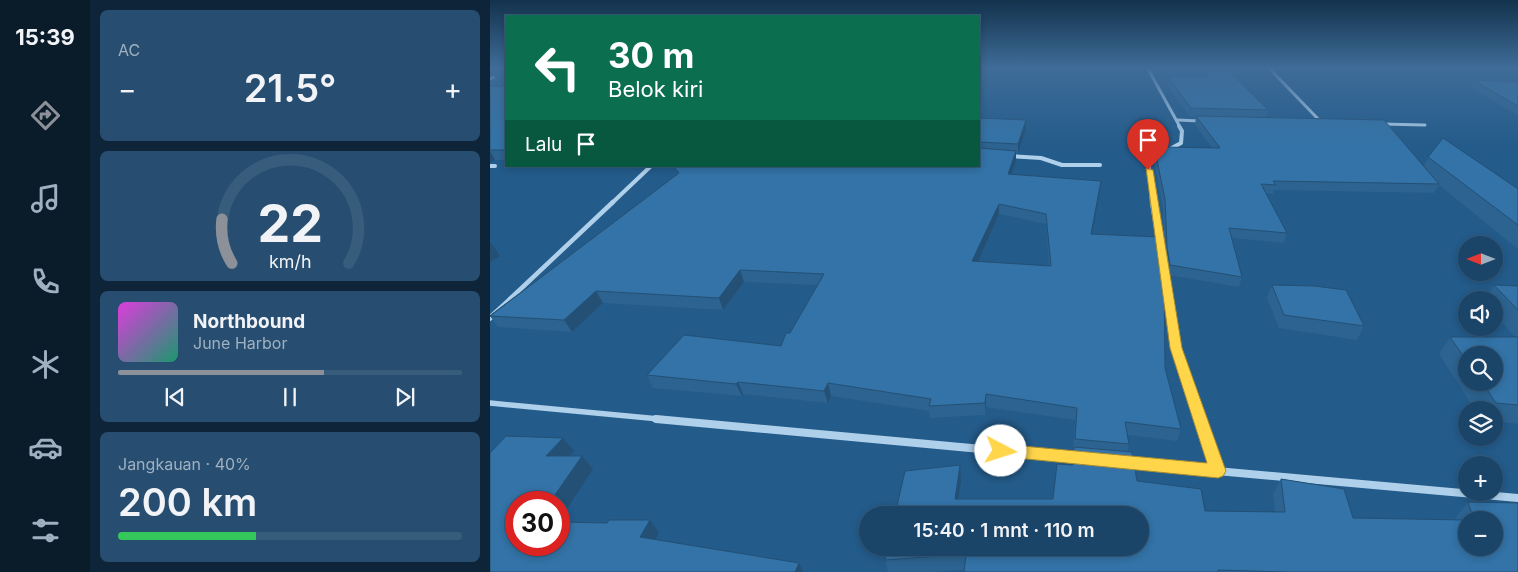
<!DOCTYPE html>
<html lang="id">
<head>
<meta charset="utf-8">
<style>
  body { margin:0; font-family:Inter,sans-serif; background:#274e71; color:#f1f3f6; height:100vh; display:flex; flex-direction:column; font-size:19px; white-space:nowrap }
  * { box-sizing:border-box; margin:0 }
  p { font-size:16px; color:#9fb0c0 }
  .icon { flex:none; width:28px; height:28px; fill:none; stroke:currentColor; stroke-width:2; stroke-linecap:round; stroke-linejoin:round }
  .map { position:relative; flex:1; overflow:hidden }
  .panel { display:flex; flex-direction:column; gap:10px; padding:10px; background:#0e2539; width:400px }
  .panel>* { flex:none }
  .hud { position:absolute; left:15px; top:15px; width:475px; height:152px; border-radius:0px; box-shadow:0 2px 8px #0003,0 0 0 1px #385c7c; background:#0b6e4f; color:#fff; overflow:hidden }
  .needle { width:32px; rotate:270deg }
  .tools { position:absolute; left:968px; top:236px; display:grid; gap:10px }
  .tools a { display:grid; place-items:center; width:45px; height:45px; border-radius:50%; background:#1a4468; box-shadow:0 2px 8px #0003,0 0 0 1px #385c7c; font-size:25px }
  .speed { position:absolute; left:15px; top:491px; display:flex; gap:10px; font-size:25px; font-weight:700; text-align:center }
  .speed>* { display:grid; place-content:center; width:65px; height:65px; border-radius:50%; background:#1a4468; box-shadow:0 2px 8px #0003,0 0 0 1px #385c7c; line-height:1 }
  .speed .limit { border:8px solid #d22; background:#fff; color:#111 }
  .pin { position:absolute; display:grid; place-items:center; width:42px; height:42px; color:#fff; margin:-51px -21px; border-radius:50% 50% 50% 0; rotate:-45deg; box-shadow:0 0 5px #0007 }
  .pin .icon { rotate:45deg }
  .me { position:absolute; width:55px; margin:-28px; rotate:95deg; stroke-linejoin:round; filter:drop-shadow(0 0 4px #0008) }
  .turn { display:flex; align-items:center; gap:18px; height:105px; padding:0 20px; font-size:22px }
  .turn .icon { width:65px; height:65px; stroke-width:2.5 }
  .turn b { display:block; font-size:35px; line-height:42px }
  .then { display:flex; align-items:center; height:48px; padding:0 20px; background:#0003; gap:10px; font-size:19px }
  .big { font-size:38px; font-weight:600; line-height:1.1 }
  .panel .card { flex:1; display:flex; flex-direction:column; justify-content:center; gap:8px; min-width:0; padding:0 18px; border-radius:8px; background:#274e71 }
  .panel .dial { align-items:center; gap:0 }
  .dial svg { height:130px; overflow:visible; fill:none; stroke:#385c7c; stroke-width:7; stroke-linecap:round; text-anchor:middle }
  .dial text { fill:#f1f3f6; stroke:none }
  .song { display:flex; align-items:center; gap:15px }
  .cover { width:60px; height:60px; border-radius:8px; background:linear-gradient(135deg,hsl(300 70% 55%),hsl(160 70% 35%)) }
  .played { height:5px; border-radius:2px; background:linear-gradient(90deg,#8c9099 60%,#385c7c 60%) }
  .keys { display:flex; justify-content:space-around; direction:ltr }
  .heat { display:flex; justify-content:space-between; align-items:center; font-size:28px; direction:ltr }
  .charge { height:8px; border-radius:4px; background:linear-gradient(90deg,#34c759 40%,#385c7c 0) }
  .trip { position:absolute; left:369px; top:506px; width:290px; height:50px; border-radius:25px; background:#1a4468; box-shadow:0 2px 8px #0003,0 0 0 1px #385c7c; font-weight:600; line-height:50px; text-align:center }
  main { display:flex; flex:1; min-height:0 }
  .tabs { display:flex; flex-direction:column; width:90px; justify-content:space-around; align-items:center; background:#0a1b2a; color:#9fb0c0 }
  .tabs .icon { width:35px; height:35px }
  .tabs .selected { color:#8c9099 }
  .tabs b { font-size:22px; color:#f1f3f6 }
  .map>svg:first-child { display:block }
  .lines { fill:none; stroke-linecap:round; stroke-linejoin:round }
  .minor-far4 { stroke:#afd0ea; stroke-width:3 }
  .minor-far3 { stroke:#afd0ea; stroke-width:4 }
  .minor-far2 { stroke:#afd0ea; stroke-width:4.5 }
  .minor-far1 { stroke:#afd0ea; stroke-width:5.5 }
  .minor { stroke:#afd0ea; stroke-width:8 }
  .wall { fill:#2c6390; fill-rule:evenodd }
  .shaded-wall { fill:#245075 }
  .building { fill:#3373a7; stroke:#245075; fill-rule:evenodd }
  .route { fill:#ffd54a; stroke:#a68a30 }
</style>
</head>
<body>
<main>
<nav class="tabs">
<b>15:39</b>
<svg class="icon selected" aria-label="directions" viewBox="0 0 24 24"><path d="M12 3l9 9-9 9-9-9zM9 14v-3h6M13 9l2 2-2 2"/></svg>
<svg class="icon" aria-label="music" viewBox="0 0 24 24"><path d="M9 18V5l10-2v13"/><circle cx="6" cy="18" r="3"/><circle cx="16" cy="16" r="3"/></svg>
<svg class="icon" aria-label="phone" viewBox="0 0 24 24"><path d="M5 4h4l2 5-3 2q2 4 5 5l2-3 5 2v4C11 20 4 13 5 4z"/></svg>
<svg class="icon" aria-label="climate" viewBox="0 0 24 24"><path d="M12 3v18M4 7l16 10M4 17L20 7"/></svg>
<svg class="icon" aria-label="car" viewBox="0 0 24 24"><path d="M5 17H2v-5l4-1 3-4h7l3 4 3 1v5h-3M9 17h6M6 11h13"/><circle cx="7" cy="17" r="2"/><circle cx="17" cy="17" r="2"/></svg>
<svg class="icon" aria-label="filters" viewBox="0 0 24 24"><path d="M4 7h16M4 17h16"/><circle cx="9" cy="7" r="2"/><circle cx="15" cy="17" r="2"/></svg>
</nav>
<section class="panel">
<div class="card"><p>AC</p>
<div class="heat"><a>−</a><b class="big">21.5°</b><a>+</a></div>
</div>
<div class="card dial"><svg viewBox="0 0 100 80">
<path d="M14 69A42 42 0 1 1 86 69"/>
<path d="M14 69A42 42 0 0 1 8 42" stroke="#8c9099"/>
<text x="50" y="56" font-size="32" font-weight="700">22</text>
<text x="50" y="72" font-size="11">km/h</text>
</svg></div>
<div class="card">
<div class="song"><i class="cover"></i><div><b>Northbound</b><p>June Harbor</p></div></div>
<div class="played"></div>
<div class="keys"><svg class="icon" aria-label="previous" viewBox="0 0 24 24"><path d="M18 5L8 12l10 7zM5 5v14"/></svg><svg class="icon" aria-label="pause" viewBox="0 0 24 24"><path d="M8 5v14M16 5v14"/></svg><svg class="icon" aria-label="next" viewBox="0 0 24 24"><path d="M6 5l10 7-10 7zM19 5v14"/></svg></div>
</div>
<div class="card"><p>Jangkauan · 40%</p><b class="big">200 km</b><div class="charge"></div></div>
</section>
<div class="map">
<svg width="1028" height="572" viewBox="0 0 1028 572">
  <rect width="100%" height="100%" fill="#235b8a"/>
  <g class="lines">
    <g class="minor-far4">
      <path d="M 657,67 L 690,127"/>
      <path d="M 778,67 L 831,122"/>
      <path d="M 0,79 L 16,72"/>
      <path d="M 687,120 L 711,121"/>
      <path d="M 892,124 L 935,125"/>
    </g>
    <g class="minor-far3">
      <path d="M 680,149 L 691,143 L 692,131 L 689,126"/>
      <path d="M 519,156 L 551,158 L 572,165 L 610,165"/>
      <path d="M 0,166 L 5,166"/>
      <path d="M 122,203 L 161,166"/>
      <path d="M 662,203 L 658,158 L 669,153"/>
    </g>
    <g class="minor-far2">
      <path d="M 662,202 L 678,299"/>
      <path d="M 20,299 L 123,202"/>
    </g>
    <g class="minor-far1">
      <path d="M 678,298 L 686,348 L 711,420"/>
      <path d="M 0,318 L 22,298"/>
      <path d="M 0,403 L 180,420"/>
    </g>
    <g class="minor">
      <path d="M 166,419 L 589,458"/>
      <path d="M 710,419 L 728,471"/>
      <path d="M 638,463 L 1028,498"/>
    </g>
  </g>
  <g class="wall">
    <path d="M 0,67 L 16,67 L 16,160 L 5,160 L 0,163 L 0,86 L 11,87 L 8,80 L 6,80 L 3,74 L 0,75 Z"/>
    <path d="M 716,67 L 735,67 L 778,110 L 776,117 L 934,166 L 938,157 L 1028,189 L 1028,249 L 949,185 L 944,193 L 784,190 L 783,194 L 776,193 L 797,233 L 794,243 L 742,238 L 752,277 L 749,287 L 678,275 L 675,257 L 673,209 L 664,160 L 665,151 L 722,148 L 705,124 L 706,117 L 700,117 L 677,85 L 678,77 L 715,77 Z"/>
    <path d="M 983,80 L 1028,82 L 1028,116 L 980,87 Z"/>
    <path d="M 489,118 L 536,120 L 536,129 L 528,153 L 526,153 L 526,161 L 521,174 L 611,181 L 610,191 L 602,234 L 668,237 L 674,273 L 675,368 L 691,429 L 687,441 L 637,435 L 639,444 L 637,452 L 642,452 L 647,481 L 711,489 L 715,511 L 785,512 L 783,494 L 791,479 L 854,489 L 863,518 L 965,520 L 965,518 L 978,502 L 1028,503 L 1028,572 L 474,572 L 474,570 L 439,572 L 398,572 L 395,560 L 398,548 L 650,548 L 650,515 L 405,515 L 415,471 L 470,465 L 471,481 L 468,499 L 563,499 L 567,464 L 582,465 L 584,452 L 583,452 L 585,420 L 496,407 L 496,415 L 440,418 L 439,411 L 341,396 L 338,403 L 253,394 L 252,396 L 163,388 L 157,375 L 194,335 L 291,346 L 296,333 L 300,333 L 327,285 L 254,282 L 233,310 L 113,303 L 82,332 L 8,327 L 0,316 L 0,315 L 188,174 L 185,168 L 187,166 L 489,166 ZM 509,214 L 556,224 L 559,266 L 488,262 ZM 976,520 L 1004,520 L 1004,548 L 976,548 Z"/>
    <path d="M 782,285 L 874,326 L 867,340 L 789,328 L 777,298 Z"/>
    <path d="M 1004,285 L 1028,286 L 1028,424 L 1004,421 L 1004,410 L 985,410 L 949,354 L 960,337 L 1025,337 L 1004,313 L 1004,300 L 995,300 ZM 976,355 L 1004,382 L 976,382 Z"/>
  </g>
  <g class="shaded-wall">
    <path d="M 0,67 L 15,67 L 2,72 L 3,74 L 0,75 Z"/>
    <path d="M 490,67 L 490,75 L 489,90 L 489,79 Z"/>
    <path d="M 536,120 L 536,129 L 528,153 L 528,144 Z"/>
    <path d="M 0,151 L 5,160 L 0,163 Z"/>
    <path d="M 526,151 L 526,161 L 518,184 L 518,174 Z"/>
    <path d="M 611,181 L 610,191 L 600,245 L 601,234 Z"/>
    <path d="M 509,204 L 509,214 L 483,273 L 482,261 Z"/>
    <path d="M 1,243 L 10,256 L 0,262 L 0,244 Z"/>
    <path d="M 250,270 L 254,282 L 233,310 L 229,298 Z"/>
    <path d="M 106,291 L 113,303 L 82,332 L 74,320 Z"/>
    <path d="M 248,382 L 253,394 L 252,396 L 246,384 Z"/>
    <path d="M 338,383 L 341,396 L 338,403 L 334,391 Z"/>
    <path d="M 496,394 L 496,415 L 495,403 Z"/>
    <path d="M 73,438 L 84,451 L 67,469 L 56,456 Z"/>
    <path d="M 92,456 L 103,469 L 69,521 L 69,502 L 60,502 Z"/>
    <path d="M 470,465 L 471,481 L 466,514 L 465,499 Z"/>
    <path d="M 160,520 L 169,533 L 160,550 L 150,537 Z"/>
    <path d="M 309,563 L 313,572 L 305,572 Z"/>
  </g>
  <g class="building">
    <path d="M 14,67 L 16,67 L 16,72 L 2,72 Z"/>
    <path d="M 489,67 L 490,67 L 489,79 Z"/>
    <path d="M 717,67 L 735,67 L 778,110 L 701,108 L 678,77 L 717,77 Z"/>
    <path d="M 16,77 L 16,150 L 0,150 L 0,86 L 13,87 L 14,82 L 8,80 Z"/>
    <path d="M 983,80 L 1028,82 L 1028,106 Z"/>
    <path d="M 706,116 L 894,120 L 949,184 L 783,181 L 786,185 L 771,184 L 797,233 L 739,228 L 752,277 L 680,265 L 677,247 L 675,199 L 665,151 L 674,147 L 730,148 Z"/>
    <path d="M 489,118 L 536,120 L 528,144 L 489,142 Z"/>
    <path d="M 953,138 L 1028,189 L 1028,225 L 938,157 Z"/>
    <path d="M 489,148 L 526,151 L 518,174 L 611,181 L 601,234 L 668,237 L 674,273 L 675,368 L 691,429 L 635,422 L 639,444 L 585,439 L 587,408 L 496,394 L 495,403 L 439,406 L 441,399 L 338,383 L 334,391 L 248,382 L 246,384 L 157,375 L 194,335 L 291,346 L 296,333 L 300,333 L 334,274 L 250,270 L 229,298 L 106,291 L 74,320 L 0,316 L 189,173 L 185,168 L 187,166 L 489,166 ZM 509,204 L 556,214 L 561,266 L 482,261 Z"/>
    <path d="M 782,285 L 824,286 L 856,290 L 874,326 L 794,315 Z"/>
    <path d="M 1004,285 L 1028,286 L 1028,310 Z"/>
    <path d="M 960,337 L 1028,337 L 1028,405 L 1006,403 L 992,382 L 1004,382 L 1004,355 L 976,355 L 976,360 Z"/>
    <path d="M 16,436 L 73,438 L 56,456 L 92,456 L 60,502 L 26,502 L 26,545 L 69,545 L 69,522 L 117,523 L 119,520 L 160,520 L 150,537 L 309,563 L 305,572 L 0,572 L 0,453 Z"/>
    <path d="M 584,447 L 642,452 L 647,481 L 711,489 L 715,511 L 795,512 L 791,479 L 854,489 L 863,518 L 976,520 L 976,548 L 1004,548 L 1004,520 L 984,520 L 978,502 L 1028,503 L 1028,572 L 796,572 L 728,570 L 728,572 L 474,572 L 476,554 L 395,560 L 398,548 L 650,548 L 650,515 L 405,515 L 415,471 L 470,465 L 465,499 L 563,499 L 567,464 L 583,465 Z"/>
  </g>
  <linearGradient id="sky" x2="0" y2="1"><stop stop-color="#13324c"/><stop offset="0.46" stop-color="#3f6c98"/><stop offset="1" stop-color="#3f6c98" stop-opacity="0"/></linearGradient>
  <rect width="1028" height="147" fill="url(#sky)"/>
  <path class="route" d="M 656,168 L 663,170 L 692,348 L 736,471 L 733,476 L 728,478 L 506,456 L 504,451 L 506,446 L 511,444 L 717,463 L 680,348 Z"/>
</svg>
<div class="tools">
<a><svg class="needle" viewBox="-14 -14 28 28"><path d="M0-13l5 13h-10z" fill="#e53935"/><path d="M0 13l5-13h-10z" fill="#9fb0c0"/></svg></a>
<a><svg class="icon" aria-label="sound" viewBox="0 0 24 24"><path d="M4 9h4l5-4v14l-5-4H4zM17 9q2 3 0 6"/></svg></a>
<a><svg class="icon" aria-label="search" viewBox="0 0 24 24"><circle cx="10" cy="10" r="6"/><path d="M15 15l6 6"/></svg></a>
<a><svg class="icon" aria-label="layers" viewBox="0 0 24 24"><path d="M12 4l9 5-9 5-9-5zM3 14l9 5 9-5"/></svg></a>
<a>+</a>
<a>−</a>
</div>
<div class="speed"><div class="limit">30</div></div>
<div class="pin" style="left:658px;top:170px;background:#d93025"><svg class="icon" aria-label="arrive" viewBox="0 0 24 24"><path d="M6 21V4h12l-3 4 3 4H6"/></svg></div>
<svg class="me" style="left:511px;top:451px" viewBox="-20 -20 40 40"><circle r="19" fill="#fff"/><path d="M0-13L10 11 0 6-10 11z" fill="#ffd54a"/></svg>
<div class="trip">15:40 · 1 mnt · 110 m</div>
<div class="hud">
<div class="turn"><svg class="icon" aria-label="left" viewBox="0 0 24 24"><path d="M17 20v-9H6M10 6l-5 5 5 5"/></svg><div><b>30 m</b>Belok kiri</div></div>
<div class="then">Lalu<svg class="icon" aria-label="arrive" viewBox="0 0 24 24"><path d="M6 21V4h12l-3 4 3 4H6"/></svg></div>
</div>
</div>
</main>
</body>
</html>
